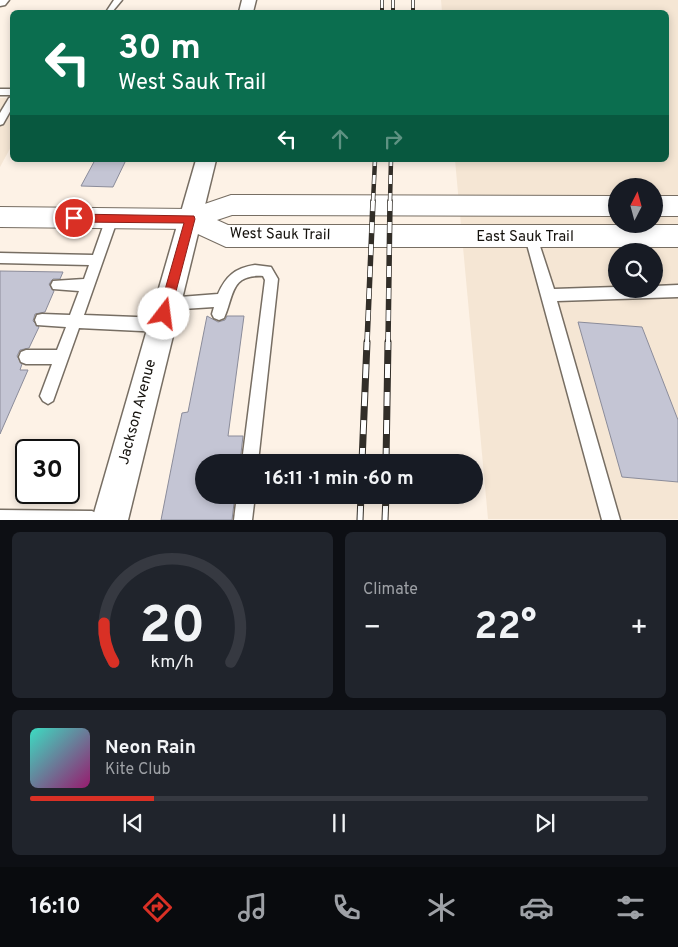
<!DOCTYPE html>
<html lang="en">
<head>
<meta charset="utf-8">
<style>
  body { margin:0; font-family:Overpass,sans-serif; background:#20242c; color:#f1f3f6; height:100vh; display:flex; flex-direction:column; font-size:19px; white-space:nowrap }
  * { box-sizing:border-box; margin:0 }
  p { font-size:16px; color:#9ea1a6 }
  .icon { flex:none; width:28px; height:28px; fill:none; stroke:currentColor; stroke-width:2; stroke-linecap:round; stroke-linejoin:round }
  .map { position:relative; height:520px; overflow:hidden }
  .details { display:flex; flex-direction:column; gap:12px; padding:12px; background:#0d0f14; flex:1 }
  .details>* { flex:none }
  .guide { position:absolute; left:10px; top:10px; width:659px; height:152px; border-radius:8px; box-shadow:0 2px 8px #0003; background:#0b6e4f; color:#fff; overflow:hidden }
  .needle { width:32px; rotate:6deg }
  .tools { position:absolute; left:608px; top:178px; display:grid; gap:10px }
  .tools a { display:grid; place-items:center; width:55px; height:55px; border-radius:50%; background:#171b24; box-shadow:0 2px 8px #0003; font-size:25px }
  .speed { position:absolute; left:15px; top:439px; display:flex; gap:10px; font-size:25px; font-weight:700; text-align:center }
  .speed>* { display:grid; place-content:center; width:65px; height:65px; border-radius:50%; background:#171b24; box-shadow:0 2px 8px #0003; line-height:1 }
  .speed .limit { border:2px solid #111; border-radius:8px; background:#fff; color:#111 }
  .pin { position:absolute; display:grid; place-items:center; width:42px; height:42px; color:#fff; margin:-21px; border:2px solid #fff; border-radius:50%; box-shadow:0 1px 5px #0007 }
  .me { position:absolute; width:55px; margin:-28px; rotate:15deg; stroke-linejoin:round; filter:drop-shadow(0 0 4px #0008) }
  .turn { display:flex; align-items:center; gap:18px; height:105px; padding:0 25px; font-size:22px }
  .turn .icon { width:65px; height:65px; stroke-width:2.5 }
  .turn b { display:block; font-size:35px; line-height:42px }
  .lanes { display:flex; align-items:center; height:48px; padding:0 25px; background:#0003; justify-content:center; gap:25px; direction:ltr }
  .lanes .off { opacity:.35 }
  .big { font-size:38px; font-weight:700; line-height:1.1 }
  .details .card { flex:1; display:flex; flex-direction:column; justify-content:center; gap:8px; min-width:0; padding:0 18px; border-radius:8px; background:#20242c }
  .details .dial { align-items:center; gap:0 }
  .dial svg { height:130px; overflow:visible; fill:none; stroke:#363941; stroke-width:7; stroke-linecap:round; text-anchor:middle }
  .dial text { fill:#f1f3f6; stroke:none }
  .song { display:flex; align-items:center; gap:15px }
  .cover { width:60px; height:60px; border-radius:8px; background:linear-gradient(135deg,hsl(170 70% 55%),hsl(320 70% 35%)) }
  .played { height:5px; border-radius:2px; background:linear-gradient(90deg,#d93025 20%,#363941 20%) }
  .keys { display:flex; justify-content:space-around; direction:ltr }
  .heat { display:flex; justify-content:space-between; align-items:center; font-size:28px; direction:ltr }
  .details .tiles { flex:1; display:grid; gap:12px; grid-template-columns:1fr 1fr }
  .card:last-child { grid-column:span 2 }
  .trip { position:absolute; left:195px; top:454px; width:288px; height:50px; border-radius:25px; background:#171b24; box-shadow:0 2px 8px #0003; font-weight:700; line-height:50px; text-align:center }
  .menu { display:flex; height:80px; justify-content:space-around; align-items:center; background:#090b0e; color:#9ea1a6 }
  .menu .icon { width:35px; height:35px }
  .menu .current { color:#d93025 }
  .menu b { font-size:22px; color:#f1f3f6 }
  .map>svg:first-child { display:block }
  .built { fill:#f5e6d4; fill-rule:evenodd }
  .building { fill:#c4c5d4; stroke:#8b8c9a }
  .lines { fill:none; stroke-linecap:round; stroke-linejoin:round }
  .lane-casing { stroke:#776e63; stroke-width:3 }
  .street-casing { stroke:#776e63; stroke-width:3 }
  .secondary-casing { stroke:#776e63; stroke-width:2 }
  .lane { fill:#fff; fill-rule:evenodd }
  .street { fill:#fff; fill-rule:evenodd }
  .secondary { fill:#fff; fill-rule:evenodd }
  .rail-far3-casing { stroke:#322e28; stroke-width:4 }
  .rail-far2-casing { stroke:#322e28; stroke-width:4.5 }
  .rail-far1-casing { stroke:#322e28; stroke-width:5.5 }
  .rail-casing { stroke:#322e28; stroke-width:7 }
  .rail-far3 { stroke:#fff; stroke-width:2.5; stroke-dasharray:8; stroke-linecap:butt }
  .rail-far2 { stroke:#fff; stroke-width:3; stroke-dasharray:9; stroke-linecap:butt }
  .rail-far1 { stroke:#fff; stroke-width:4; stroke-dasharray:11; stroke-linecap:butt }
  .rail { stroke:#fff; stroke-width:5; stroke-dasharray:14; stroke-linecap:butt }
  .route { fill:#d93025; stroke:#8d1f18 }
  .labels { text-anchor:middle; dominant-baseline:central; stroke-width:4; stroke-linejoin:round; paint-order:stroke }
  .street-label { font-size:15px; fill:#15120d; stroke:#fff }
</style>
</head>
<body>
<div class="map">
<svg width="678" height="520" viewBox="0 0 678 520">
  <rect width="100%" height="100%" fill="#fdf2e6"/>
  <g class="built">
    <path d="M 441,0 L 678,0 L 678,519 L 488,519 L 455,160 L 666,160 L 666,12 L 442,12 ZM 616,186 L 654,186 L 654,224 L 616,224 ZM 616,251 L 654,251 L 654,289 L 616,289 Z"/>
    <path d="M 0,98 L 12,98 L 12,145 L 0,167 Z"/>
  </g>
  <g class="building">
    <path d="M 95,160 L 126,160 L 113,187 L 81,186 Z"/>
    <path d="M 0,271 L 63,272 L 60,279 L 53,279 L 49,284 L 54,291 L 45,312 L 35,314 L 33,321 L 39,327 L 29,348 L 20,350 L 17,356 L 22,364 L 20,370 L 28,370 L 0,434 Z"/>
    <path d="M 207,316 L 218,322 L 225,320 L 227,316 L 244,316 L 228,436 L 243,436 L 240,462 L 204,462 L 204,495 L 235,495 L 232,520 L 161,520 L 182,413 L 188,412 Z"/>
    <path d="M 578,322 L 642,327 L 678,420 L 678,482 L 622,477 Z"/>
  </g>
  <g class="lines">
    <g class="lane-casing">
      <g id="lane">
        <path d="M 114,0 L 122,0 L 112,12 L 106,12 Z"/>
        <rect x="0" y="89" width="12" height="6"/>
        <path d="M 12,97 L 12,108 L 3,124 L 0,125 L 0,113 L 9,98 Z"/>
        <path d="M 112,213 L 118,218 L 84,315 L 162,318 L 167,320 L 169,325 L 167,330 L 162,332 L 79,328 L 53,401 L 48,404 L 43,401 L 40,396 L 52,364 L 26,364 L 21,362 L 19,357 L 21,352 L 26,350 L 57,350 L 66,327 L 37,325 L 35,320 L 37,315 L 42,314 L 70,315 L 79,291 L 53,289 L 51,285 L 53,281 L 84,279 L 89,265 L 0,263 L 0,253 L 93,255 L 106,218 Z"/>
        <path d="M 531,232 L 535,233 L 537,237 L 554,289 L 616,287 L 616,289 L 654,289 L 654,286 L 678,285 L 678,297 L 557,301 L 620,520 L 602,520 L 525,237 L 527,233 Z"/>
        <path d="M 255,265 L 271,267 L 278,279 L 258,462 L 242,462 L 265,280 L 263,276 C 230,274 234,296 224,318 L 219,320 L 214,318 L 212,314 L 214,307 L 167,310 L 162,308 L 160,304 L 162,300 L 167,298 L 218,294 C 226,276 235,268 255,265 Z"/>
        <path d="M 237,495 L 255,495 L 252,520 L 234,520 Z"/>
        <path d="M 0,510 L 92,511 L 98,514 L 101,520 L 0,520 Z"/>
      </g>
    </g>
    <g class="street-casing">
      <g id="street">
        <path d="M 0,0 L 9,0 L 5,5 L 0,6 Z"/>
        <path d="M 242,0 L 256,0 L 253,12 L 239,12 Z"/>
        <path d="M 196,160 L 216,160 L 128,520 L 92,520 Z"/>
      </g>
    </g>
    <g class="secondary-casing">
      <g id="secondary">
        <path d="M 231,195 L 616,196 L 616,216 L 232,215 L 217,220 L 228,225 L 678,225 L 678,247 L 226,247 L 187,229 L 0,227 L 0,207 L 190,209 Z"/>
        <rect x="654" y="196" width="24" height="20"/>
      </g>
    </g>
    <use href="#lane" class="lane"/>
    <use href="#street" class="street"/>
    <use href="#secondary" class="secondary"/>
    <g class="rail-far3-casing">
      <g id="rail-far3">
        <path d="M 382,0 L 382,12"/>
        <path d="M 393,0 L 393,12"/>
        <path d="M 413,0 L 413,12"/>
      </g>
    </g>
    <g class="rail-far2-casing">
      <g id="rail-far2">
        <path d="M 373,202 L 375,160"/>
        <path d="M 390,202 L 391,160"/>
      </g>
    </g>
    <g class="rail-far1-casing">
      <g id="rail-far1">
        <path d="M 367,343 L 373,201"/>
        <path d="M 388,343 L 390,201"/>
      </g>
    </g>
    <g class="rail-casing">
      <g id="rail">
        <path d="M 362,462 L 367,342"/>
        <path d="M 386,462 L 388,342"/>
        <path d="M 360,520 L 361,495"/>
        <path d="M 385,520 L 386,495"/>
      </g>
    </g>
    <use href="#rail-far3" class="rail-far3"/>
    <use href="#rail-far2" class="rail-far2"/>
    <use href="#rail-far1" class="rail-far1"/>
    <use href="#rail" class="rail"/>
  </g>
  <path class="route" d="M 74,214 L 194,216 L 195,219 L 169,318 L 164,320 L 160,318 L 158,314 L 184,223 L 74,222 L 69,218 Z"/>
  <g class="labels">
    <g class="street-label">
      <text transform="translate(280 235) rotate(1)">West Sauk Trail</text>
      <text x="525" y="237">East Sauk Trail</text>
      <text transform="translate(138 412) rotate(-75)">Jackson Avenue</text>
    </g>
  </g>
</svg>
<div class="tools">
<a><svg class="needle" viewBox="-14 -14 28 28"><path d="M0-13l5 13h-10z" fill="#e53935"/><path d="M0 13l5-13h-10z" fill="#9ea1a6"/></svg></a>
<a><svg class="icon" aria-label="search" viewBox="0 0 24 24"><circle cx="10" cy="10" r="6"/><path d="M15 15l6 6"/></svg></a>
</div>
<div class="speed"><div class="limit">30</div></div>
<div class="pin" style="left:74px;top:218px;background:#d93025"><svg class="icon" aria-label="arrive" viewBox="0 0 24 24"><path d="M6 21V4h12l-3 4 3 4H6"/></svg></div>
<svg class="me" style="left:164px;top:314px" viewBox="-20 -20 40 40"><circle r="19" fill="#fff"/><path d="M0-13L10 11 0 6-10 11z" fill="#d93025"/></svg>
<div class="trip">16:11 · 1 min · 60 m</div>
<div class="guide">
<div class="turn"><svg class="icon" aria-label="left" viewBox="0 0 24 24"><path d="M17 20v-9H6M10 6l-5 5 5 5"/></svg><div><b>30 m</b>West Sauk Trail</div></div>
<div class="lanes"><svg class="icon" aria-label="left" viewBox="0 0 24 24"><path d="M17 20v-9H6M10 6l-5 5 5 5"/></svg><svg class="icon off" aria-label="ahead" viewBox="0 0 24 24"><path d="M12 20V5M6 11l6-6 6 6"/></svg><svg class="icon off" aria-label="right" viewBox="0 0 24 24"><path d="M7 20v-9h11M14 6l5 5-5 5"/></svg></div>
</div>
</div>
<section class="details">
<div class="tiles">
<div class="card dial"><svg viewBox="0 0 100 80">
<path d="M14 69A42 42 0 1 1 86 69"/>
<path d="M14 69A42 42 0 0 1 8 45" stroke="#d93025"/>
<text x="50" y="56" font-size="32" font-weight="700">20</text>
<text x="50" y="72" font-size="11">km/h</text>
</svg></div>
<div class="card"><p>Climate</p>
<div class="heat"><a>−</a><b class="big">22°</b><a>+</a></div>
</div>
<div class="card">
<div class="song"><i class="cover"></i><div><b>Neon Rain</b><p>Kite Club</p></div></div>
<div class="played"></div>
<div class="keys"><svg class="icon" aria-label="previous" viewBox="0 0 24 24"><path d="M18 5L8 12l10 7zM5 5v14"/></svg><svg class="icon" aria-label="pause" viewBox="0 0 24 24"><path d="M8 5v14M16 5v14"/></svg><svg class="icon" aria-label="next" viewBox="0 0 24 24"><path d="M6 5l10 7-10 7zM19 5v14"/></svg></div>
</div>
</div>
</section>
<nav class="menu">
<b>16:10</b>
<svg class="icon current" aria-label="directions" viewBox="0 0 24 24"><path d="M12 3l9 9-9 9-9-9zM9 14v-3h6M13 9l2 2-2 2"/></svg>
<svg class="icon" aria-label="music" viewBox="0 0 24 24"><path d="M9 18V5l10-2v13"/><circle cx="6" cy="18" r="3"/><circle cx="16" cy="16" r="3"/></svg>
<svg class="icon" aria-label="phone" viewBox="0 0 24 24"><path d="M5 4h4l2 5-3 2q2 4 5 5l2-3 5 2v4C11 20 4 13 5 4z"/></svg>
<svg class="icon" aria-label="climate" viewBox="0 0 24 24"><path d="M12 3v18M4 7l16 10M4 17L20 7"/></svg>
<svg class="icon" aria-label="car" viewBox="0 0 24 24"><path d="M5 17H2v-5l4-1 3-4h7l3 4 3 1v5h-3M9 17h6M6 11h13"/><circle cx="7" cy="17" r="2"/><circle cx="17" cy="17" r="2"/></svg>
<svg class="icon" aria-label="filters" viewBox="0 0 24 24"><path d="M4 7h16M4 17h16"/><circle cx="9" cy="7" r="2"/><circle cx="15" cy="17" r="2"/></svg>
</nav>
</body>
</html>
